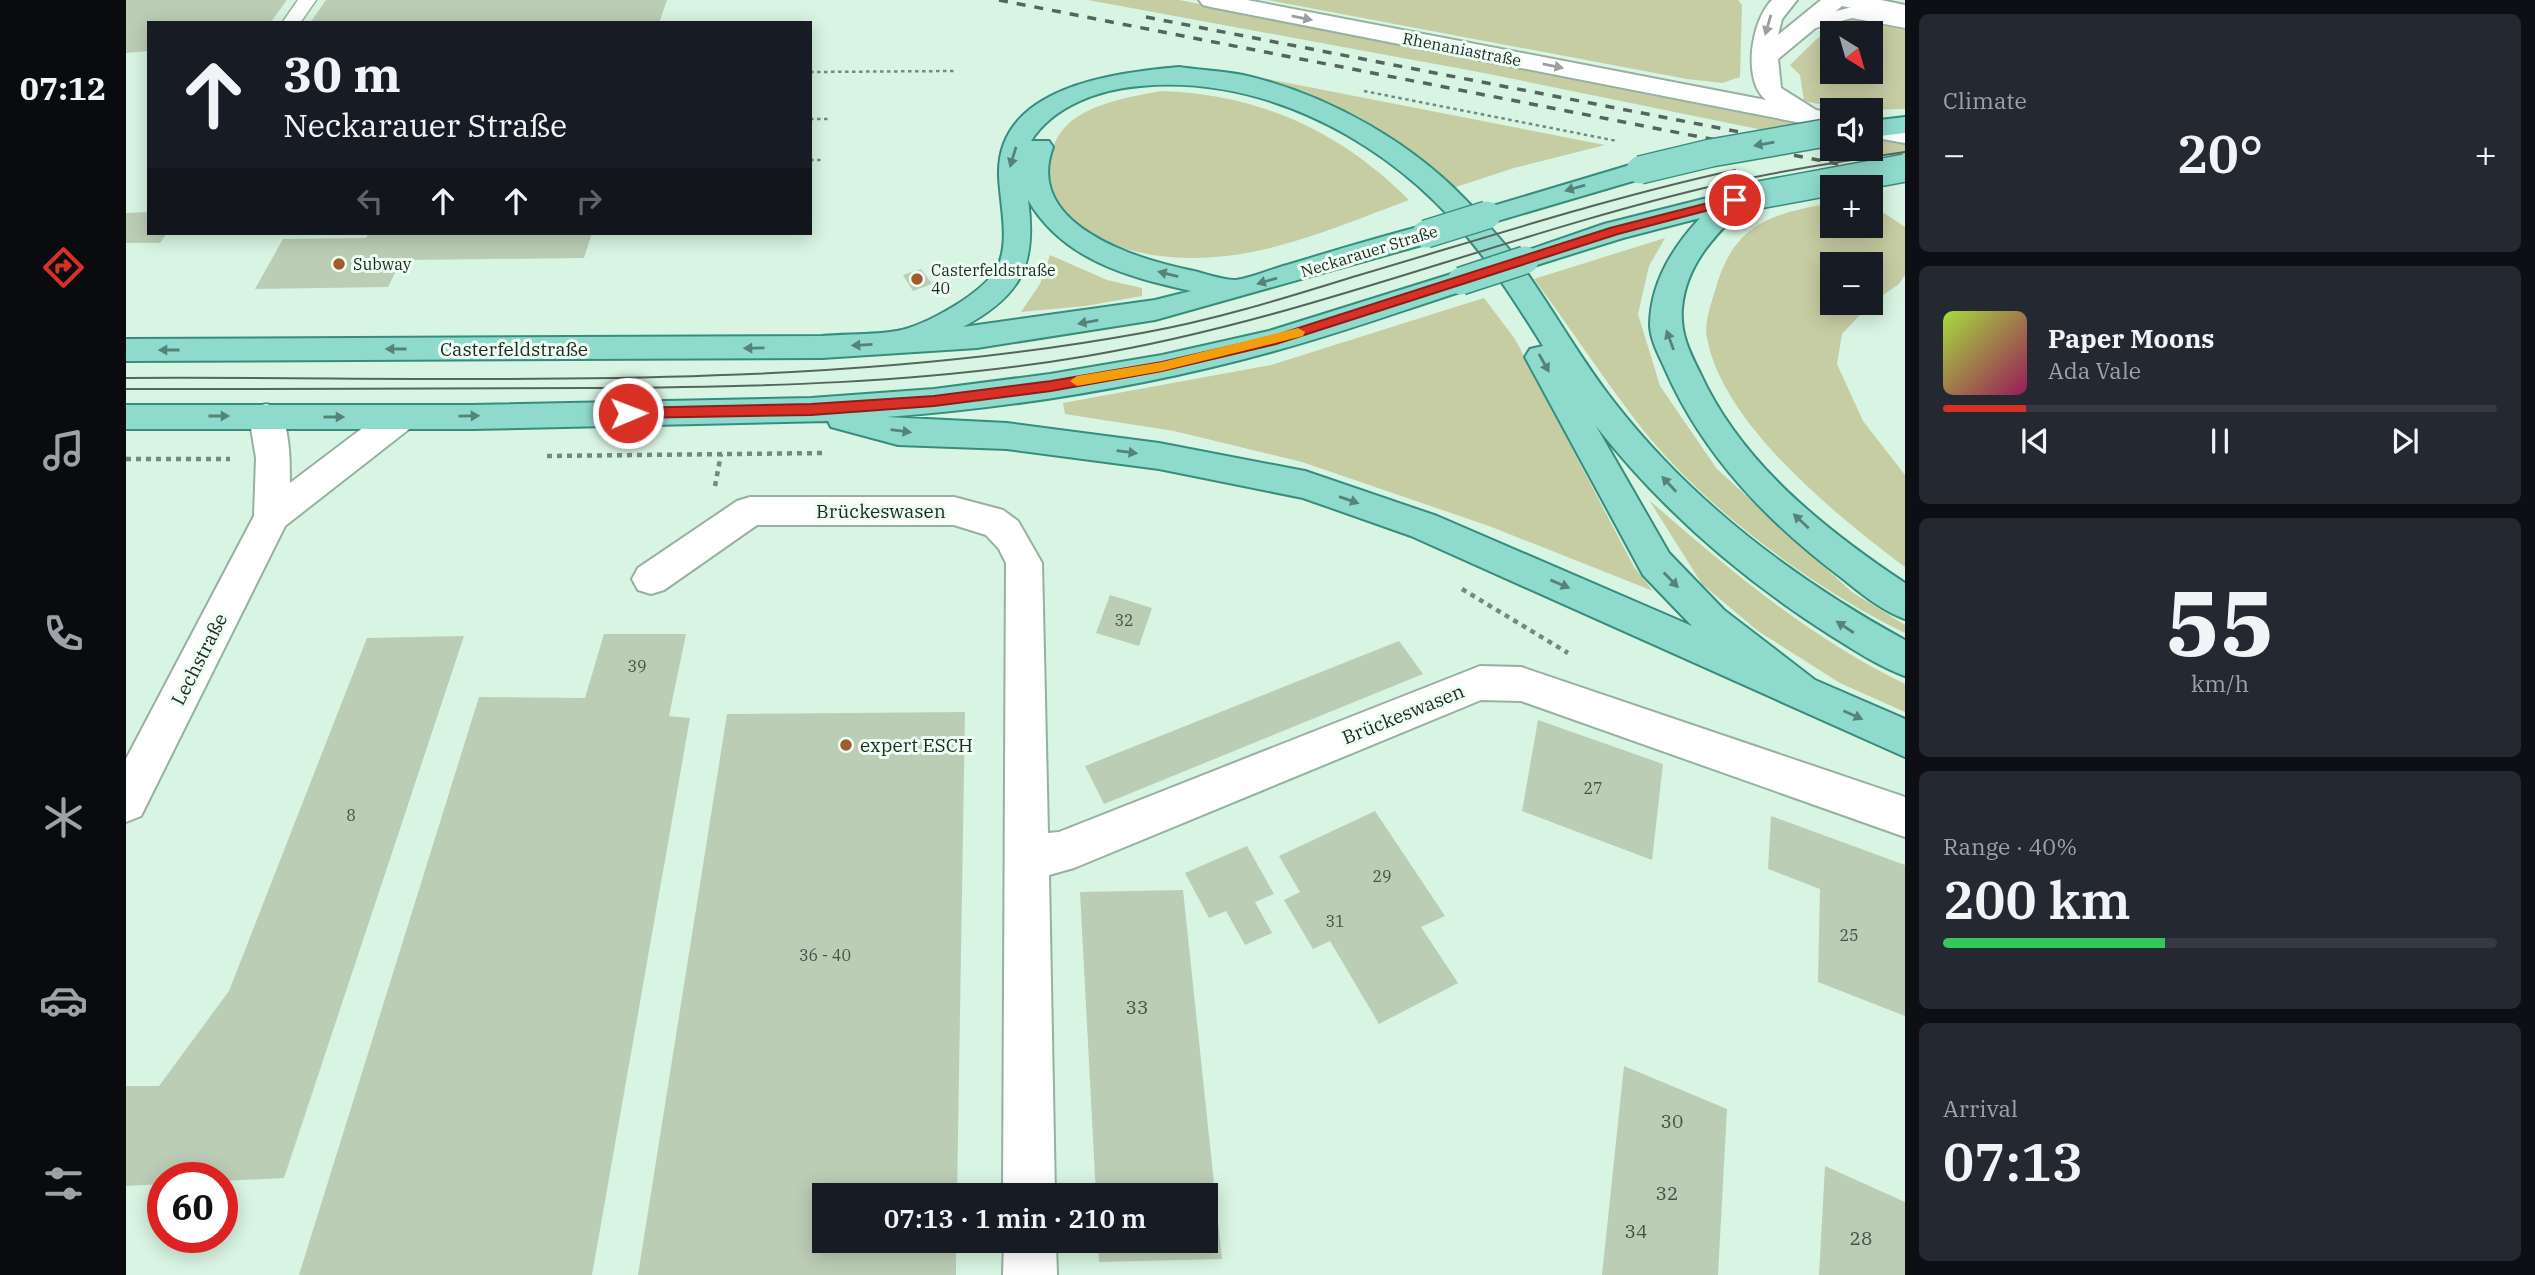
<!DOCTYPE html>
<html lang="en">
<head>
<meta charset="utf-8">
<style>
  body { margin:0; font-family:"IBM Plex Serif",serif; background:#242831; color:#f1f3f6; height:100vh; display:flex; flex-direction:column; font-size:26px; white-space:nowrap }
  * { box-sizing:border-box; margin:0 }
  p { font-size:23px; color:#9ea1a6 }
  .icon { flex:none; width:38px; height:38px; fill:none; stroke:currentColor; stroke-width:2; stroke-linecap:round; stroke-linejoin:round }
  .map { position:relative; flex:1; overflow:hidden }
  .details { display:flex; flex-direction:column; gap:14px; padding:14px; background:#0d0f14; width:630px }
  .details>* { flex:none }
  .top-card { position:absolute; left:21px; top:21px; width:665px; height:214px; border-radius:0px; box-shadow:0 4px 18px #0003; background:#171b24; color:#f1f3f6; overflow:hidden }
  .needle { width:46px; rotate:143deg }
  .controls { position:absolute; left:1694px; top:21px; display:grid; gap:14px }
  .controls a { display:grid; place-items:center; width:63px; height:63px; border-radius:0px; background:#171b24; box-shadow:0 4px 18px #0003; font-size:35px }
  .speed { position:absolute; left:21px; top:1162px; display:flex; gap:14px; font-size:35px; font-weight:700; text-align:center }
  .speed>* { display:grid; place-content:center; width:91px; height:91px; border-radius:50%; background:#171b24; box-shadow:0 4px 18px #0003; line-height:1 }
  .speed .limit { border:10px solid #d22; background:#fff; color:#111 }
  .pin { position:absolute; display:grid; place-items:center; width:60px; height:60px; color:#fff; margin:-30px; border:4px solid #fff; border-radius:50%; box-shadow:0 2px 7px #0007 }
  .me { position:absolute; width:77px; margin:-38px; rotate:89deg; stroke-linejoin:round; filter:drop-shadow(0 0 5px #0008) }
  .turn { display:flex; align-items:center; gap:24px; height:147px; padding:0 21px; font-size:32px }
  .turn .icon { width:91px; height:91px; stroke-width:2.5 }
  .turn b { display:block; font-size:49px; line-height:60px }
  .lanes { display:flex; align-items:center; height:66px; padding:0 21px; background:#0003; justify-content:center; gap:35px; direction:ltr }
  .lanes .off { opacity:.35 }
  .big { font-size:52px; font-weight:600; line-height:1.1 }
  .details .tile { flex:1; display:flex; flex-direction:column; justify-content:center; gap:10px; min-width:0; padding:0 24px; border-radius:10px; background:#242831 }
  .details .dial { align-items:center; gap:0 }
  .dial b { font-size:91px; line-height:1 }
  .song { display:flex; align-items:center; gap:21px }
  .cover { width:84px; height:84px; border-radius:10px; background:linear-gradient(135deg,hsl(80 70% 55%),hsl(330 70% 35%)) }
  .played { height:7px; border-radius:4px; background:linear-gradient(90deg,#d93025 15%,#363941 15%) }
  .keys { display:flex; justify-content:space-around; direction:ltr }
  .heat { display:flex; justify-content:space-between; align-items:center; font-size:38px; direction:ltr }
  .charge { height:10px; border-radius:5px; background:linear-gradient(90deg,#34c759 40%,#363941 0) }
  .trip { position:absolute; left:686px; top:1183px; width:406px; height:70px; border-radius:0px; background:#171b24; box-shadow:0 4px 18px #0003; font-weight:600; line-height:70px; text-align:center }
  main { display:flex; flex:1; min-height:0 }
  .dock { display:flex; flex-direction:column; width:126px; justify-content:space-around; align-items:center; background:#090b0e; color:#9ea1a6 }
  .dock .icon { width:49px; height:49px }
  .dock .active { color:#d93025 }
  .dock b { font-size:32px; color:#f1f3f6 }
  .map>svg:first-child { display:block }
  .green { fill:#c6cda2; fill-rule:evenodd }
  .building { fill:#bccdb5 }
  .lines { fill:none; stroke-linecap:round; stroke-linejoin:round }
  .lane-casing { stroke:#97b1a0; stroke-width:3 }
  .street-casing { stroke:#97b1a0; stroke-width:4 }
  .secondary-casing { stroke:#97b1a0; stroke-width:4 }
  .primary-casing { stroke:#368d7c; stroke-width:4 }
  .path-far1 { stroke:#75887c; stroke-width:2.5; stroke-dasharray:3.5 3.5; stroke-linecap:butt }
  .path { stroke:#75887c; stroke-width:4.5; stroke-dasharray:5 5; stroke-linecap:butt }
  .lane { fill:#fff; fill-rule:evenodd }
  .street { fill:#fff; fill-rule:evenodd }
  .secondary { fill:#fff; fill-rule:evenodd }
  .primary { fill:#8edbcd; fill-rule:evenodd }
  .tram { stroke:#56655b; stroke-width:2 }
  .rail { stroke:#56655b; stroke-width:3.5; stroke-dasharray:9 9; stroke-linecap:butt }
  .primary-bridge-casing { stroke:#368d7c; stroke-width:30; stroke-linecap:butt }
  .primary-bridge { stroke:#8edbcd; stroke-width:27 }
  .oneway { fill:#9a9f9c }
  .oneway2 { fill:#568278 }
  .route { fill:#d93025; stroke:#8d1f18; stroke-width:2 }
  .slow { fill:#f59e0b }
  .poi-dot { fill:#a05c2e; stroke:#eefef4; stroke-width:2.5 }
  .labels { text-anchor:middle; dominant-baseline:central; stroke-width:6; stroke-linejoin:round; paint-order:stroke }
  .far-street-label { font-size:16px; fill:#1f2923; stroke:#eefef4 }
  .far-poi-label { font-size:16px; fill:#1f2923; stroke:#eefef4; text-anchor:start }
  .number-label { font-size:16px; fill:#465248 }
  .street-label { font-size:19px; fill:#1f2923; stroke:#eefef4 }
  .poi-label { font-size:19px; fill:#1f2923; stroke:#eefef4; text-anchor:start }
  .near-number-label { font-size:19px; fill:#465248 }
</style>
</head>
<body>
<main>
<nav class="dock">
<b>07:12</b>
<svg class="icon active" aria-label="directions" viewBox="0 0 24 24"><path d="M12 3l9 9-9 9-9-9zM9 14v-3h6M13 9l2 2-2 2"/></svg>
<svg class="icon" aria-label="music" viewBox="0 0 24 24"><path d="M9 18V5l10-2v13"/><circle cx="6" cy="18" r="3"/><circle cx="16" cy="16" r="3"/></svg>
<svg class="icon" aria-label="phone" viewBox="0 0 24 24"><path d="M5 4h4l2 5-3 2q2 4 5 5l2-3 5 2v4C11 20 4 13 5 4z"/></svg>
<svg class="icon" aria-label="climate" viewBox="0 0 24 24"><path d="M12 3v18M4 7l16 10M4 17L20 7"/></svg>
<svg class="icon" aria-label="car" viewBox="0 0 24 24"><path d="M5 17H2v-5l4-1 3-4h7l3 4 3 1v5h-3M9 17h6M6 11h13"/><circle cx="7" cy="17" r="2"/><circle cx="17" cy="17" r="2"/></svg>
<svg class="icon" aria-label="filters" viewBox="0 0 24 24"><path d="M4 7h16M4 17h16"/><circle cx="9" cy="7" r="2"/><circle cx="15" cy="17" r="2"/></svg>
</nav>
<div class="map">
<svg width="1779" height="1275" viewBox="0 0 1779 1275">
  <rect width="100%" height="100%" fill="#d8f4e2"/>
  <g class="green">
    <path d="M 962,0 L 1053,0 L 1706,128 L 1706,144 L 1358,73 Z"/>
    <path d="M 1142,0 L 1612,0 L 1616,5 L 1614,77 L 1596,83 L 1561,79 Z"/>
    <path d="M 1733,17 L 1779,26 L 1779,109 L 1722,110 L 1678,101 L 1674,75 L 1664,65 C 1684,47 1705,19 1733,17 ZM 1706,33 L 1745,33 L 1745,72 L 1706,72 Z"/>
    <path d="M 1141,79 L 1479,145 L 1388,168 L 1324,189 L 1133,81 Z"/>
    <path d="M 1035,91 C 1133,94 1214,131 1283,200 C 1200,231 1117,269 1027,255 C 979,248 919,217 923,163 C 924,150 931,135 941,125 C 964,103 1004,97 1035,91 Z"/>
    <path d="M 1745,136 L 1779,142 L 1779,158 L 1730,149 L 1745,149 Z"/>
    <path d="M 1706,203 L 1706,226 L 1745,226 L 1745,210 L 1758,213 L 1779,227 L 1779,275 L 1773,284 L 1744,304 L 1716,334 L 1711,364 L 1737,421 L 1779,475 L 1779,567 C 1711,516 1597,425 1581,338 C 1577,322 1588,296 1592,281 C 1611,222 1649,213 1706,203 ZM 1706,264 L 1745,264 L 1745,303 L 1706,303 Z"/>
    <path d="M 1539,238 L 1523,266 L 1512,314 L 1534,386 L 1591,469 L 1726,592 L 1779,625 L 1779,633 C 1686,588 1573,504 1510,421 C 1475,375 1443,326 1408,279 Z"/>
    <path d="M 924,255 L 981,280 L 1016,288 L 1016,296 L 959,306 L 895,312 L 914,284 Z"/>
    <path d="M 1358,298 L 1389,339 L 1508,567 L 1527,591 L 1363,526 L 1176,462 L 1048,431 L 939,414 L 937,403 L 1145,365 Z"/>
    <path d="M 1523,500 C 1602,569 1684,638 1779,684 L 1779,712 L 1714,683 L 1632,631 L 1576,584 Z"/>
  </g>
  <g class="building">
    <path d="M 0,0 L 161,0 L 144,23 L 23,23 L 23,51 L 0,53 Z"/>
    <path d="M 200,0 L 541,0 L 533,23 L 184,23 Z"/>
    <path d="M 23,212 L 23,233 L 41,233 L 34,243 L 0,243 L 0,213 Z"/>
    <path d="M 243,233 L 466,233 L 458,258 L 285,260 L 282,268 L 272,267 L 262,287 L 129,289 L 157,239 L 240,238 Z"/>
    <path d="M 795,269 L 806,284 L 787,291 L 777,275 Z"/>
    <path d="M 984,595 L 1026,608 L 1013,646 L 970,633 Z"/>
    <path d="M 478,634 L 560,634 L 543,716 L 564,718 L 466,1275 L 173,1275 L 353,697 L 459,698 Z"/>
    <path d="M 338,636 L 158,1178 L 96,1181 L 96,1178 L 37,1178 L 37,1184 L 0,1186 L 0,1086 L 33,1086 L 103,991 L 241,638 Z"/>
    <path d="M 1273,641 L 1297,674 L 978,804 L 959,766 Z"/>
    <path d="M 839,712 L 831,1195 L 698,1195 L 698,1241 L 830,1241 L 830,1275 L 512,1275 L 601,714 Z"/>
    <path d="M 1412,720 L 1537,764 L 1526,860 L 1396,811 Z"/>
    <path d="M 1249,811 L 1319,916 L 1295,927 L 1332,983 L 1253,1024 L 1204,941 L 1187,949 L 1158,900 L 1174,892 L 1153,856 Z"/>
    <path d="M 1645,816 L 1779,865 L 1779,1016 L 1692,982 L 1694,889 L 1642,869 Z"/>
    <path d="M 1121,846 L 1148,894 L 1129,902 L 1146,933 L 1119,945 L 1100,911 L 1083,918 L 1059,873 Z"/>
    <path d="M 1057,890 L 1096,1259 L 973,1262 L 972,1241 L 1080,1241 L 1080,1195 L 970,1195 L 954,892 Z"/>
    <path d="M 1498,1066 L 1601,1109 L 1592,1275 L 1476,1275 Z"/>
    <path d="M 1699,1166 L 1779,1202 L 1779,1275 L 1693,1275 Z"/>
  </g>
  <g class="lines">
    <g class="lane-casing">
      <g id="lane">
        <path d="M 172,0 L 190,0 L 174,23 L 156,23 Z"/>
        <path d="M 1726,7 L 1779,16 L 1779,28 L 1726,18 L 1679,31 L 1670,25 L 1672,21 Z"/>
      </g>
    </g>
    <g class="street-casing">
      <g id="street">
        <path d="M 140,404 L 152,407 C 164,429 164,459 164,483 L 263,408 L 275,405 L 287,408 L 292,417 L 287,426 L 159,526 L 15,816 L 0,822 L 0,759 L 128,516 L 130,458 L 123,416 L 128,407 Z"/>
        <path d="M 624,497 L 828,497 L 877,510 L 892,521 L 916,563 L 922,833 L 933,832 L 1354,666 L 1395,667 L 1779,797 L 1779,837 L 1395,701 L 1355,700 L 948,868 L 923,875 L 929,1195 L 877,1195 L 880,563 L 873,549 L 860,535 L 828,525 L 631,525 L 538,590 L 525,594 L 512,590 L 506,579 L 512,568 L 611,501 Z"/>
        <path d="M 878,1241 L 930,1241 L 931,1275 L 877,1275 Z"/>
      </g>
    </g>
    <g class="secondary-casing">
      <g id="secondary">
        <path d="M 1073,0 L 1121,0 L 1640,100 C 1616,81 1625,21 1646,0 L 1671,0 L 1656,19 L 1652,35 L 1695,0 L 1755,0 L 1779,5 L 1779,19 L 1716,6 L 1652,59 L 1655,88 L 1690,110 L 1706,113 L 1706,129 L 1085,7 L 1077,5 Z"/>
        <path d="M 1745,121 L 1779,127 L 1779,143 L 1745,137 Z"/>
      </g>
    </g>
    <g class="primary-casing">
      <g id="primary">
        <path d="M 1053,67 C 1074,70 1096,71 1117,75 C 1202,94 1292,145 1350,211 L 1514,162 L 1524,164 L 1528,170 L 1524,176 L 1361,224 L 1388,255 L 1478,224 L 1609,191 L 1619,194 L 1623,200 L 1619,206 C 1589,235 1560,264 1556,308 C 1554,333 1563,351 1574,373 C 1615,463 1698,529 1779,583 L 1779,619 C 1756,611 1736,594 1717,579 C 1643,523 1578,457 1540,371 C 1534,357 1525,342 1524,326 C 1524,284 1546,248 1574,218 L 1497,238 L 1398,269 C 1429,313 1455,360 1488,402 C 1565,501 1669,580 1779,640 L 1779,676 C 1752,666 1728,650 1704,635 C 1616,579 1535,509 1470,426 L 1543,553 L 1598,610 L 1689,680 L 1779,719 L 1779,757 L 1285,536 L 1177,498 L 1033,469 L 881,449 L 772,445 L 705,427 L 702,421 L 346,429 L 0,429 L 0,405 L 346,405 L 685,398 L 808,389 L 924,374 L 1036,355 L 1143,331 L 1335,271 L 1346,274 L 1350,281 L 1346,288 C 1280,309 1215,333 1148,351 C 1022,386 890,407 761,417 L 881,423 L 1033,443 L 1179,471 L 1311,516 L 1566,626 L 1517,575 L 1399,357 L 1404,349 L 1417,346 C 1389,301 1361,257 1324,217 C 1246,133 1130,75 1014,86 C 974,89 927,106 905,141 L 923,141 L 927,147 C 897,226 1013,260 1068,271 C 1080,274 1097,280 1110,280 C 1126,278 1145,269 1161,265 C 1207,251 1253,237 1300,225 L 1310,227 L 1314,234 L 1310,241 L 1029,320 L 851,348 L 696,358 L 0,361 L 0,339 L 696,336 C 720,334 747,335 771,331 C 799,326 859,293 872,266 C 884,240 874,204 873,176 C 870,87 987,73 1053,67 ZM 902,200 C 937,260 1002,277 1065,291 L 1029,300 L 837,327 C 895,296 911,265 902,200 Z"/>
        <path d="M 1779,117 L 1779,133 L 1745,137 L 1745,121 Z"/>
      </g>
    </g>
    <g class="path-far1">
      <path d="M 684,72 L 828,71"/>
      <path d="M 1238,91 L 1491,141"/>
      <path d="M 684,119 L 703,119"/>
      <path d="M 684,160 L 698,160"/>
    </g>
    <g class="path">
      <path d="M 421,456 L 699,453"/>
      <path d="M 0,459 L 104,459"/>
      <path d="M 589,486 L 595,454"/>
      <path d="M 1336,589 L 1442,653"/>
    </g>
    <use href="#lane" class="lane"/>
    <use href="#street" class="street"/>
    <use href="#secondary" class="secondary"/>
    <use href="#primary" class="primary"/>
    <g class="tram">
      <path d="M 0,378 C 338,376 682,394 1016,333 C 1089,320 1159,298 1230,276 C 1356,239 1481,198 1609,170"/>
      <path d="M 0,389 C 154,389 309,389 463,388 C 629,387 797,384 961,356 C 1177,320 1379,234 1591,185 C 1653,171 1716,161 1779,152"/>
    </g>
    <g class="rail">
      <path d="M 873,0 L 1779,177"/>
      <path d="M 1020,17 L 1779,164"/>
    </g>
    <g class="primary-bridge-casing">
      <g id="primary-bridge">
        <path d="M 1514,170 L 1585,153 L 1705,132"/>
        <path d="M 1633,195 L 1779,168"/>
        <path d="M 1300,234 L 1361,215"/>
        <path d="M 1335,281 L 1399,260"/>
      </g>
    </g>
    <use href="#primary-bridge" class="primary-bridge"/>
  </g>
  <defs><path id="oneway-solid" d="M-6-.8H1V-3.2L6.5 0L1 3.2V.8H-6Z" transform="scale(1.75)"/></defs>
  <g class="oneway">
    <use href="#oneway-solid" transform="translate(1176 18) rotate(11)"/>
    <use href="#oneway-solid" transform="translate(1642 25) rotate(106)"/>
    <use href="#oneway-solid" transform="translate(1427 66) rotate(11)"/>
  </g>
  <g class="oneway2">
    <use href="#oneway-solid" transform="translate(1638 144) rotate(170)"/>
    <use href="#oneway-solid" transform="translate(887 157) rotate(107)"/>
    <use href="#oneway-solid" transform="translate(1449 188) rotate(164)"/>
    <use href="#oneway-solid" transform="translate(1042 274) rotate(-166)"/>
    <use href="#oneway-solid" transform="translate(1141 281) rotate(164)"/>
    <use href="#oneway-solid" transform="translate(962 322) rotate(170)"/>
    <use href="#oneway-solid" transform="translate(1544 340) rotate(-110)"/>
    <use href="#oneway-solid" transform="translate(736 345) rotate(177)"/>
    <use href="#oneway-solid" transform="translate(628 348) rotate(179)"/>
    <use href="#oneway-solid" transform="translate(270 349) rotate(180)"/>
    <use href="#oneway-solid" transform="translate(43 350) rotate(180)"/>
    <use href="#oneway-solid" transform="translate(1418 363) rotate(61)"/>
    <use href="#oneway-solid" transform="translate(93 416)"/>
    <use href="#oneway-solid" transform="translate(343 416) rotate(-1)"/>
    <use href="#oneway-solid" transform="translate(208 417)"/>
    <use href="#oneway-solid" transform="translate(775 431) rotate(7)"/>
    <use href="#oneway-solid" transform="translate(1001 452) rotate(7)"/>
    <use href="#oneway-solid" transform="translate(1543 484) rotate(-133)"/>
    <use href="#oneway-solid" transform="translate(1223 500) rotate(19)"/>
    <use href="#oneway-solid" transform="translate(1675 521) rotate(-137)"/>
    <use href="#oneway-solid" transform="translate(1545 580) rotate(46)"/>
    <use href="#oneway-solid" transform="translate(1434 584) rotate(23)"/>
    <use href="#oneway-solid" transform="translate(1719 627) rotate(-147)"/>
    <use href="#oneway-solid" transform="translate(1727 715) rotate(24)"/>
  </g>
  <path class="route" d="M 1609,196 L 1615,200 L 1613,202 L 1492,234 L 1150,344 L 1036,371 L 925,391 L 808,406 L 685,415 L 502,418 L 496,413 L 502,408 L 685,404 L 808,396 L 925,381 L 1036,362 L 1144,337 L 1484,228 Z"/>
  <path class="slow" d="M 1172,328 L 1179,332 L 1177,336 L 1036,371 L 951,386 L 944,381 L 951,376 L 1036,362 Z"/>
  <g class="poi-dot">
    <circle cx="213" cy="264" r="7"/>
    <circle cx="791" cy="279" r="7"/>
    <circle cx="720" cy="745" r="7"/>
  </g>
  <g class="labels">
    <g class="far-street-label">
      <text transform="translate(1336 49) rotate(11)">Rhenaniastraße</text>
      <text transform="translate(1243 251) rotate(-17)">Neckarauer Straße</text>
    </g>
    <g class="far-poi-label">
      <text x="227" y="264">Subway</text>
      <text x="805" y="270">Casterfeldstraße<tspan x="805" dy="18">40</tspan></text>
    </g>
    <g class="number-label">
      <text x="998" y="620">32</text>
      <text x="511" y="666">39</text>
      <text x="1467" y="788">27</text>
      <text x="225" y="815">8</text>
      <text x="1256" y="876">29</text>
      <text x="1209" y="921">31</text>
      <text x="1723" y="935">25</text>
      <text x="699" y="955">36 - 40</text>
    </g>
    <g class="street-label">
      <text x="388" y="349">Casterfeldstraße</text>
      <text x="755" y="511">Brückeswasen</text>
      <text transform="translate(73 659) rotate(-63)">Lechstraße</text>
      <text transform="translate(1277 714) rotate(-22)">Brückeswasen</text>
    </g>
    <g class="poi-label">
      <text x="734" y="745">expert ESCH</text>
    </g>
    <g class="near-number-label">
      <text x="1011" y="1007">33</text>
      <text x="1546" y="1121">30</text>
      <text x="1541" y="1193">32</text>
      <text x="1510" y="1231">34</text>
      <text x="1735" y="1238">28</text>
    </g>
  </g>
</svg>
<div class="controls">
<a><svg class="needle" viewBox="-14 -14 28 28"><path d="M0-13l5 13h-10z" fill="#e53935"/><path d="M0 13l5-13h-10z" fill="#9ea1a6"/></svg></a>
<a><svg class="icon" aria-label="sound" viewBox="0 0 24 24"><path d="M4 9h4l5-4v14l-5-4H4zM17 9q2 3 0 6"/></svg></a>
<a>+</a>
<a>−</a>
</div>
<div class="speed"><div class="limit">60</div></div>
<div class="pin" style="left:1609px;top:200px;background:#d93025"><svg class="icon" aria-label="arrive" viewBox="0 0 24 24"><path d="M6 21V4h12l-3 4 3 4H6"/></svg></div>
<svg class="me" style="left:502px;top:413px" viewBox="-20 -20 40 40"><circle r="17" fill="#d93025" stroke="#fff" stroke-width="3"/><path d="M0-11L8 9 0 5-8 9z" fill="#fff"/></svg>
<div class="trip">07:13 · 1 min · 210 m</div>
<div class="top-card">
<div class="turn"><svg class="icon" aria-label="ahead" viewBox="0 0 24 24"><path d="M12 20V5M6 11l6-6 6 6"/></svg><div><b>30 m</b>Neckarauer Straße</div></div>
<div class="lanes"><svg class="icon off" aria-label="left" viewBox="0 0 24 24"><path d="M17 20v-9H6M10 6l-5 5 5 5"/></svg><svg class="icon" aria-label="ahead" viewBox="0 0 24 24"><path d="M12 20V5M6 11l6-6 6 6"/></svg><svg class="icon" aria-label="ahead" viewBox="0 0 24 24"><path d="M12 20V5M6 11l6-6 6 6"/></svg><svg class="icon off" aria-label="right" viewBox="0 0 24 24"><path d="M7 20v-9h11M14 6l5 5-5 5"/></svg></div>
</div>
</div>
<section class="details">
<div class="tile"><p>Climate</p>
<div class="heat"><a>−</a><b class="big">20°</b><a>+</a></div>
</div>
<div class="tile">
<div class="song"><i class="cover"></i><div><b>Paper Moons</b><p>Ada Vale</p></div></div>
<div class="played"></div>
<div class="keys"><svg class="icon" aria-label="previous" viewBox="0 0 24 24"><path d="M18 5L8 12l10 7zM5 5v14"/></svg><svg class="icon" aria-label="pause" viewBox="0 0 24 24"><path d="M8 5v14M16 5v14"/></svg><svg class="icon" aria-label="next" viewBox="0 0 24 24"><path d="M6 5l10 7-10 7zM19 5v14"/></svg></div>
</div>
<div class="tile dial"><b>55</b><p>km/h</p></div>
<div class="tile"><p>Range · 40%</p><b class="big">200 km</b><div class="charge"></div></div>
<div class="tile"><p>Arrival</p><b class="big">07:13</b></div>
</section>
</main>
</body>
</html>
